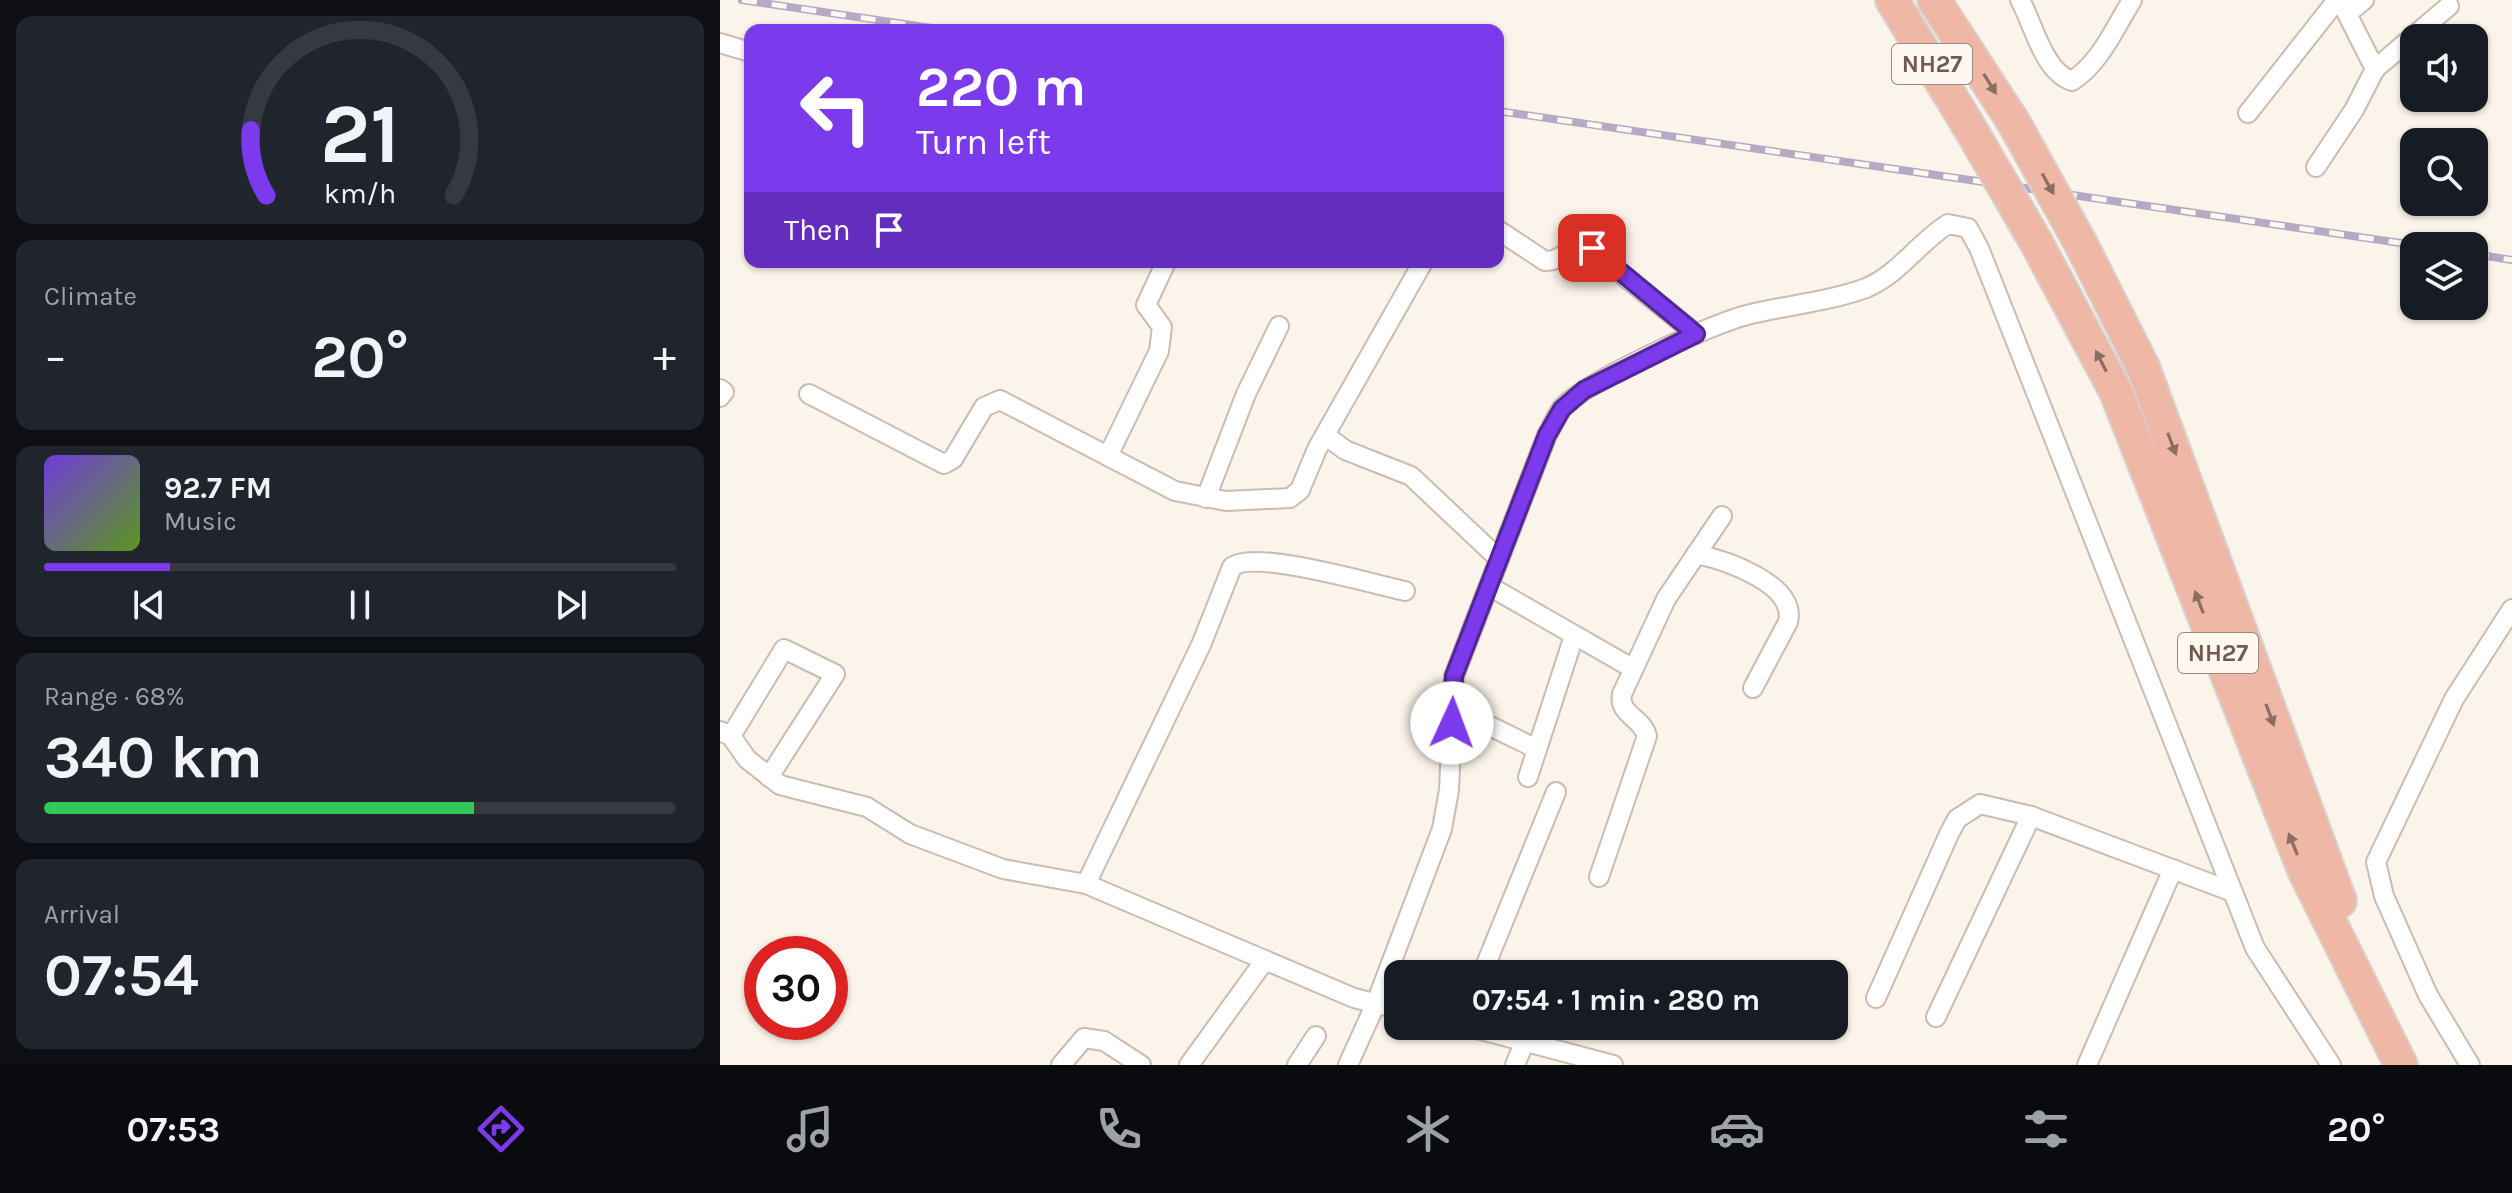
<!DOCTYPE html>
<html lang="en">
<head>
<meta charset="utf-8">
<style>
  body { margin:0; font-family:Karla,sans-serif; background:#20242c; color:#f1f3f6; height:100vh; display:flex; flex-direction:column; font-size:30px; white-space:nowrap }
  * { box-sizing:border-box; margin:0 }
  p { font-size:26px; color:#9ea1a6 }
  .icon { flex:none; width:44px; height:44px; fill:none; stroke:currentColor; stroke-width:2; stroke-linecap:round; stroke-linejoin:round }
  .map { position:relative; flex:1; overflow:hidden }
  .drawer { display:flex; flex-direction:column; gap:16px; padding:16px; background:#0d0f14; width:720px }
  .drawer>* { flex:none }
  .hud { position:absolute; left:24px; top:24px; width:760px; height:244px; border-radius:16px; box-shadow:0 2px 6px #0004; background:#7c3aed; color:#fff; overflow:hidden }
  .tools { position:absolute; left:1680px; top:24px; display:grid; gap:16px }
  .tools a { display:grid; place-items:center; width:88px; height:88px; border-radius:16px; background:#171b24; box-shadow:0 2px 6px #0004; font-size:40px }
  .speed { position:absolute; left:24px; top:936px; display:flex; gap:16px; font-size:40px; font-weight:700; text-align:center }
  .speed>* { display:grid; place-content:center; width:104px; height:104px; border-radius:50%; background:#171b24; box-shadow:0 2px 6px #0004; line-height:1 }
  .speed .limit { border:12px solid #d22; background:#fff; color:#111 }
  .pin { position:absolute; display:grid; place-items:center; width:68px; height:68px; color:#fff; margin:-34px; border-radius:16px; box-shadow:0 4px 12px #0006 }
  .me { position:absolute; width:88px; margin:-44px; rotate:2deg; stroke-linejoin:round; filter:drop-shadow(0 0 6px #0008) }
  .turn { display:flex; align-items:center; gap:28px; height:168px; padding:0 40px; font-size:36px }
  .turn .icon { width:104px; height:104px; stroke-width:2.5 }
  .turn b { display:block; font-size:56px; line-height:68px }
  .then { display:flex; align-items:center; height:76px; padding:0 40px; background:#0003; gap:16px; font-size:30px }
  .big { font-size:60px; font-weight:700; line-height:1.1 }
  .drawer .tile { flex:1; display:flex; flex-direction:column; justify-content:center; gap:12px; min-width:0; padding:0 28px; border-radius:16px; background:#20242c }
  .drawer .dial { align-items:center; gap:0 }
  .dial svg { height:208px; overflow:visible; fill:none; stroke:#363941; stroke-width:7; stroke-linecap:round; text-anchor:middle }
  .dial text { fill:#f1f3f6; stroke:none }
  .song { display:flex; align-items:center; gap:24px }
  .cover { width:96px; height:96px; border-radius:12px; background:linear-gradient(135deg,hsl(260 70% 55%),hsl(90 70% 35%)) }
  .played { height:8px; border-radius:4px; background:linear-gradient(90deg,#7c3aed 20%,#363941 20%) }
  .keys { display:flex; justify-content:space-around; direction:ltr }
  .heat { display:flex; justify-content:space-between; align-items:center; font-size:44px; direction:ltr }
  .charge { height:12px; border-radius:6px; background:linear-gradient(90deg,#34c759 68%,#363941 0) }
  .trip { position:absolute; left:664px; top:960px; width:464px; height:80px; border-radius:16px; background:#171b24; box-shadow:0 2px 6px #0004; font-weight:700; line-height:80px; text-align:center }
  .tab-bar { display:flex; height:128px; justify-content:space-around; align-items:center; background:#090b0e; color:#9ea1a6 }
  .tab-bar .icon { width:56px; height:56px }
  .tab-bar .current { color:#7c3aed }
  .tab-bar b { font-size:36px; color:#f1f3f6 }
  main { display:flex; flex:1; min-height:0 }
  .map>svg:first-child { display:block }
  .lines { fill:none; stroke-linecap:round; stroke-linejoin:round }
  .street-casing { stroke:#ccbcb0; stroke-width:22 }
  .highway-casing { stroke:#d8d1ce; stroke-width:36 }
  .street { stroke:#fff; stroke-width:18 }
  .highway { stroke:#efb8a6; stroke-width:32 }
  .rail-casing { stroke:#b7a8c4; stroke-width:8 }
  .rail { stroke:#fef8f0; stroke-width:5; stroke-dasharray:15; stroke-linecap:butt }
  .highway-bridge-casing { stroke:#d8d1ce; stroke-width:36; stroke-linecap:butt }
  .highway-bridge { stroke:#efb8a6; stroke-width:32 }
  .oneway { fill:#8c6e60 }
  .route-casing { stroke:#51269a; stroke-width:20 }
  .route { stroke:#7c3aed; stroke-width:14 }
  .labels { text-anchor:middle; dominant-baseline:central; stroke-width:6; stroke-linejoin:round; paint-order:stroke }
  .shield { fill:#fef8f0; stroke:#9d8a7f; stroke-width:2 }
  .shield-label { font-size:24px; font-weight:bold; fill:#735b4f }
</style>
</head>
<body>
<main>
<section class="drawer">
<div class="tile dial"><svg viewBox="0 0 100 80">
<path d="M14 69A42 42 0 1 1 86 69"/>
<path d="M14 69A42 42 0 0 1 8 44" stroke="#7c3aed"/>
<text x="50" y="56" font-size="32" font-weight="700">21</text>
<text x="50" y="72" font-size="11">km/h</text>
</svg></div>
<div class="tile"><p>Climate</p>
<div class="heat"><a>−</a><b class="big">20°</b><a>+</a></div>
</div>
<div class="tile">
<div class="song"><i class="cover"></i><div><b>92.7 FM</b><p>Music</p></div></div>
<div class="played"></div>
<div class="keys"><svg class="icon" aria-label="previous" viewBox="0 0 24 24"><path d="M18 5L8 12l10 7zM5 5v14"/></svg><svg class="icon" aria-label="pause" viewBox="0 0 24 24"><path d="M8 5v14M16 5v14"/></svg><svg class="icon" aria-label="next" viewBox="0 0 24 24"><path d="M6 5l10 7-10 7zM19 5v14"/></svg></div>
</div>
<div class="tile"><p>Range · 68%</p><b class="big">340 km</b><div class="charge"></div></div>
<div class="tile"><p>Arrival</p><b class="big">07:54</b></div>
</section>
<div class="map">
<svg width="1792" height="1065" viewBox="0 0 1792 1065">
  <rect width="100%" height="100%" fill="#fbf4ea"/>
  <g class="lines">
    <g class="street-casing">
      <g id="street">
        <path d="M 1300,0 C 1314,25 1323,71 1352,81 C 1380,63 1395,28 1412,0"/>
        <path d="M 1628,13 L 1644,0"/>
        <path d="M 0,43 L 30,52"/>
        <path d="M 1655,69 L 1729,6"/>
        <path d="M 1528,113 L 1617,0"/>
        <path d="M 1596,167 L 1634,110 L 1655,69 L 1620,0"/>
        <path d="M 778,230 L 825,261 C 842,262 848,246 864,244 L 976,334"/>
        <path d="M 0,389 L 4,392 L 0,397"/>
        <path d="M 89,394 L 224,464 L 233,459 L 264,407 L 280,400 L 455,491 L 506,501 L 570,498 L 580,490 L 597,449 L 703,262"/>
        <path d="M 605,435 L 625,450 L 691,476 L 779,559"/>
        <path d="M 388,456 L 439,351 L 442,327 L 426,305 L 446,262"/>
        <path d="M 486,498 L 526,394 L 559,326"/>
        <path d="M 976,554 C 1005,560 1077,584 1068,622 L 1033,688"/>
        <path d="M 769,586 L 912,668"/>
        <path d="M 732,723 L 772,727 L 817,749"/>
        <path d="M 0,731 L 11,736 L 27,759 L 60,785 L 147,807 L 190,834 L 283,869 L 366,884 L 634,998 L 678,1009"/>
        <path d="M 11,736 L 64,649 L 115,674 L 49,777"/>
        <path d="M 808,777 L 854,636"/>
        <path d="M 879,877 L 927,736 C 922,717 898,715 902,694 L 946,599 L 1002,516"/>
        <path d="M 366,884 L 481,645 L 512,567 C 534,549 652,584 685,591"/>
        <path d="M 762,974 L 836,792"/>
        <path d="M 1156,998 L 1229,834 L 1237,819 L 1260,804 L 1311,816 L 1513,892"/>
        <path d="M 1216,1017 L 1311,816"/>
        <path d="M 746,1026 L 893,1065"/>
        <path d="M 341,1065 L 364,1038 L 384,1041 L 421,1065"/>
        <path d="M 469,1065 L 545,960"/>
        <path d="M 577,1065 L 596,1036"/>
        <path d="M 628,1065 L 656,1003 L 722,829 L 729,790 L 734,676 L 827,435 C 832,427 836,416 842,408 C 865,382 991,324 1027,315 C 1067,305 1108,302 1146,288 C 1178,275 1199,242 1228,224 L 1248,228 L 1259,248 L 1535,948 L 1611,1065"/>
        <path d="M 795,1065 L 805,1041"/>
        <path d="M 1367,1065 L 1453,869"/>
        <path d="M 1750,1065 L 1708,995 L 1664,896 L 1656,862 L 1734,699 L 1792,609"/>
      </g>
    </g>
    <g class="highway-casing">
      <g id="highway">
        <path d="M 1172,0 L 1251,130"/>
        <path d="M 1214,0 L 1294,123"/>
        <path d="M 1316,242 L 1396,392 L 1584,870 L 1681,1065"/>
        <path d="M 1362,246 L 1423,367 L 1620,901"/>
      </g>
    </g>
    <use href="#street" class="street"/>
    <use href="#highway" class="highway"/>
    <g class="rail-casing">
      <g id="rail">
        <path d="M 22,0 L 225,30"/>
        <path d="M 778,111 L 1701,246"/>
        <path d="M 1754,254 L 1792,260"/>
      </g>
    </g>
    <use href="#rail" class="rail"/>
    <g class="highway-bridge-casing">
      <g id="highway-bridge">
        <path d="M 1294,123 L 1362,246"/>
        <path d="M 1251,130 L 1316,242"/>
      </g>
    </g>
    <use href="#highway-bridge" class="highway-bridge"/>
  </g>
  <defs><path id="oneway-solid" d="M-6-.8H1V-3.2L6.5 0L1 3.2V.8H-6Z" transform="scale(2)"/></defs>
  <g class="oneway">
    <use href="#oneway-solid" transform="translate(1270 84) rotate(58)"/>
    <use href="#oneway-solid" transform="translate(1328 184) rotate(61)"/>
    <use href="#oneway-solid" transform="translate(1381 361) rotate(-117)"/>
    <use href="#oneway-solid" transform="translate(1452 444) rotate(69)"/>
    <use href="#oneway-solid" transform="translate(1479 602) rotate(-111)"/>
    <use href="#oneway-solid" transform="translate(1550 715) rotate(70)"/>
    <use href="#oneway-solid" transform="translate(1573 844) rotate(-112)"/>
  </g>
  <g class="lines">
    <g class="route-casing">
      <path id="route" d="M 732,723 L 734,676 L 827,435 L 842,409 L 864,390 L 976,334 L 872,248"/>
    </g>
    <use href="#route" class="route"/>
  </g>
  <g class="labels">
    <g class="shield">
      <rect x="1172" y="44" width="80" height="40" rx="6"/>
      <rect x="1458" y="633" width="80" height="40" rx="6"/>
    </g>
    <g class="shield-label">
      <text x="1212" y="64">NH27</text>
      <text x="1498" y="653">NH27</text>
    </g>
  </g>
</svg>
<div class="tools">
<a><svg class="icon" aria-label="sound" viewBox="0 0 24 24"><path d="M4 9h4l5-4v14l-5-4H4zM17 9q2 3 0 6"/></svg></a>
<a><svg class="icon" aria-label="search" viewBox="0 0 24 24"><circle cx="10" cy="10" r="6"/><path d="M15 15l6 6"/></svg></a>
<a><svg class="icon" aria-label="layers" viewBox="0 0 24 24"><path d="M12 4l9 5-9 5-9-5zM3 14l9 5 9-5"/></svg></a>
</div>
<div class="speed"><div class="limit">30</div></div>
<div class="pin" style="left:872px;top:248px;background:#d93025"><svg class="icon" aria-label="arrive" viewBox="0 0 24 24"><path d="M6 21V4h12l-3 4 3 4H6"/></svg></div>
<svg class="me" style="left:732px;top:723px" viewBox="-20 -20 40 40"><circle r="19" fill="#fff"/><path d="M0-13L10 11 0 6-10 11z" fill="#7c3aed"/></svg>
<div class="trip">07:54 · 1 min · 280 m</div>
<div class="hud">
<div class="turn"><svg class="icon" aria-label="left" viewBox="0 0 24 24"><path d="M17 20v-9H6M10 6l-5 5 5 5"/></svg><div><b>220 m</b>Turn left</div></div>
<div class="then">Then<svg class="icon" aria-label="arrive" viewBox="0 0 24 24"><path d="M6 21V4h12l-3 4 3 4H6"/></svg></div>
</div>
</div>
</main>
<nav class="tab-bar">
<b>07:53</b>
<svg class="icon current" aria-label="directions" viewBox="0 0 24 24"><path d="M12 3l9 9-9 9-9-9zM9 14v-3h6M13 9l2 2-2 2"/></svg>
<svg class="icon" aria-label="music" viewBox="0 0 24 24"><path d="M9 18V5l10-2v13"/><circle cx="6" cy="18" r="3"/><circle cx="16" cy="16" r="3"/></svg>
<svg class="icon" aria-label="phone" viewBox="0 0 24 24"><path d="M5 4h4l2 5-3 2q2 4 5 5l2-3 5 2v4C11 20 4 13 5 4z"/></svg>
<svg class="icon" aria-label="climate" viewBox="0 0 24 24"><path d="M12 3v18M4 7l16 10M4 17L20 7"/></svg>
<svg class="icon" aria-label="car" viewBox="0 0 24 24"><path d="M5 17H2v-5l4-1 3-4h7l3 4 3 1v5h-3M9 17h6M6 11h13"/><circle cx="7" cy="17" r="2"/><circle cx="17" cy="17" r="2"/></svg>
<svg class="icon" aria-label="filters" viewBox="0 0 24 24"><path d="M4 7h16M4 17h16"/><circle cx="9" cy="7" r="2"/><circle cx="15" cy="17" r="2"/></svg>
<b>20°</b>
</nav>
</body>
</html>
